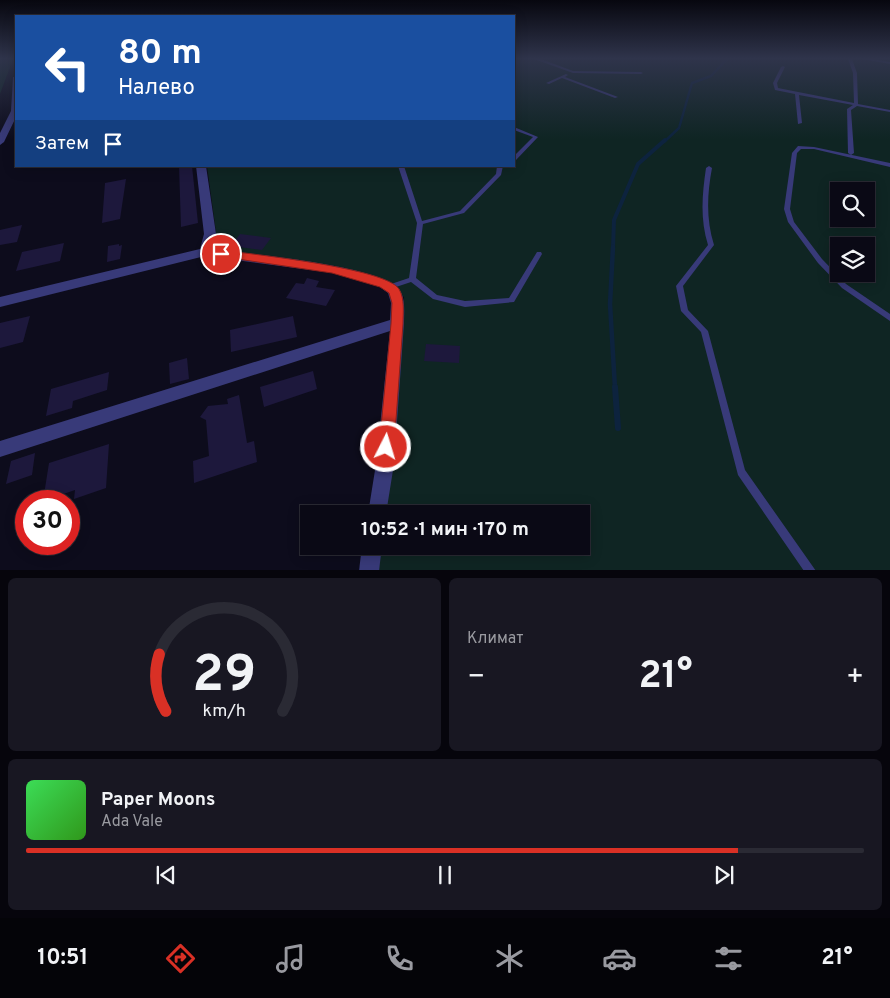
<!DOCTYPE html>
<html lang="ru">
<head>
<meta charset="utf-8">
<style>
  body { margin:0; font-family:Overpass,sans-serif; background:#181722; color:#f1f3f6; height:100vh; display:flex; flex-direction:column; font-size:19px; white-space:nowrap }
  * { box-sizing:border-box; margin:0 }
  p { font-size:16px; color:#999aa0 }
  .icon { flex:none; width:28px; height:28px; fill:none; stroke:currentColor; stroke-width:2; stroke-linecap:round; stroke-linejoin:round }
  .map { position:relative; height:570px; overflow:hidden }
  .details { display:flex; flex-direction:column; gap:8px; padding:8px; background:#06050c; flex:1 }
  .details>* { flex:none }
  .hud { position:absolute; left:15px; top:15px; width:500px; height:152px; border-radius:0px; box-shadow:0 2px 12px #0003,0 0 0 1px #2a2a34; background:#1a4fa0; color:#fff; overflow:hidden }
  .tools { position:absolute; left:830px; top:182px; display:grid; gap:10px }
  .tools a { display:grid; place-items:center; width:45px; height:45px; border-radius:0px; background:#0a0915; box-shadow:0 2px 12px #0003,0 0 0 1px #2a2a34; font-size:25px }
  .speed { position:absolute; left:15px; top:490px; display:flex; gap:10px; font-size:25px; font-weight:700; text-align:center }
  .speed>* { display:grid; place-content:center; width:65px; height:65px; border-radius:50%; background:#0a0915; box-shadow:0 2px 12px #0003,0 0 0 1px #2a2a34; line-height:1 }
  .speed .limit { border:8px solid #d22; background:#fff; color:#111 }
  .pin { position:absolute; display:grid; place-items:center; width:42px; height:42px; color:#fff; margin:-21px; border:2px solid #fff; border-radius:50%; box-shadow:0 1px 5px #0007 }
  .me { position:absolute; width:55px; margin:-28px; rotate:5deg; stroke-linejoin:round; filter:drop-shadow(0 0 4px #0008) }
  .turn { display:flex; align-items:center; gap:18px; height:105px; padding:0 20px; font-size:22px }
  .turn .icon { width:65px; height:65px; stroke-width:2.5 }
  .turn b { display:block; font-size:35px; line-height:42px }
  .then { display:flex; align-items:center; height:48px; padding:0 20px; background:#0003; gap:10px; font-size:19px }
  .big { font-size:38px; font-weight:700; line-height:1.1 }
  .details .widget { flex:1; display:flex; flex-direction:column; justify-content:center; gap:8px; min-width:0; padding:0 18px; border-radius:8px; background:#181722 }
  .details .dial { align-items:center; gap:0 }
  .dial svg { height:130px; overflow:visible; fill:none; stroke:#2a2a34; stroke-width:7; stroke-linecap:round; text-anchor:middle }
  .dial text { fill:#f1f3f6; stroke:none }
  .song { display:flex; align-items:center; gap:15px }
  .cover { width:60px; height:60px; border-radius:8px; background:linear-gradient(135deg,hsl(130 70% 55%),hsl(110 70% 35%)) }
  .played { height:5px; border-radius:2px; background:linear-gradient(90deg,#d93025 85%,#2a2a34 85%) }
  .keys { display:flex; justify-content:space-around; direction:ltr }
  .heat { display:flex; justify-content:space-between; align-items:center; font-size:28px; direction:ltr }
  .details .tiles { flex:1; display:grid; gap:8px; grid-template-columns:1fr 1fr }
  .widget:last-child { grid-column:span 2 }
  .trip { position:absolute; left:300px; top:505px; width:290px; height:50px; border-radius:0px; background:#0a0915; box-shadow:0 2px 12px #0003,0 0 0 1px #2a2a34; font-weight:700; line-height:50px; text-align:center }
  .tab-bar { display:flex; height:80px; justify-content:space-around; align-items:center; background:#040408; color:#999aa0 }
  .tab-bar .icon { width:35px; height:35px }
  .tab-bar .current { color:#d93025 }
  .tab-bar b { font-size:22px; color:#f1f3f6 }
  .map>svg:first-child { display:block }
  .green { fill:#0f2523; fill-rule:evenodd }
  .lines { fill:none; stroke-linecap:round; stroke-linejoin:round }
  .stream-far3 { stroke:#0d233e; stroke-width:2.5 }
  .stream-far2 { stroke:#0d233e; stroke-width:4 }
  .stream-far1 { stroke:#0d233e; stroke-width:4.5 }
  .stream { stroke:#0d233e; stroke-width:6 }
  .building { fill:#1d183c }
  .lane { fill:#383a79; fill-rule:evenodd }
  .street { fill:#383a79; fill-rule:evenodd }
  .route { fill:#d93025; stroke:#8d1f18 }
</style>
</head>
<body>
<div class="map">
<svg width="890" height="571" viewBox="0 0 890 571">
  <rect width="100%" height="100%" fill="#0d0c1c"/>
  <g class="green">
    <path d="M 0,59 L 13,59 L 0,94 Z"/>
    <path d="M 514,59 L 890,59 L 890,570 L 376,570 L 380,546 L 581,546 L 581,514 L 385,514 L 404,297 L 389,283 L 335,266 L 211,248 L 216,232 L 207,166 L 514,166 ZM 839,191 L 866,191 L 866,219 L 839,219 ZM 839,246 L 866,246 L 866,274 L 839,274 Z"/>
  </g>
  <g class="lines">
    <path class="stream-far3" d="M 664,142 L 679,128 L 692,83 L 711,76 L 727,59"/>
    <path class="stream-far2" d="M 613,248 L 614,220 L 638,164 L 665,140"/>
    <path class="stream-far1" d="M 613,247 L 610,304 L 615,388"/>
    <path class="stream" d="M 615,387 L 618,428"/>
  </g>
  <g class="building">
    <path d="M 179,166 L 192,166 L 198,223 L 181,227 Z"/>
    <path d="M 126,179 L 120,219 L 102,223 L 105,183 Z"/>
    <path d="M 22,225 L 17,242 L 0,245 L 0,230 Z"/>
    <path d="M 240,234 L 271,238 L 262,250 L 231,246 Z"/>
    <path d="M 64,243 L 60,261 L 16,271 L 22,252 Z"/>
    <path d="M 119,244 L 119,246 L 122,245 L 120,259 L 107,262 L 108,246 Z"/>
    <path d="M 307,278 L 319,281 L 316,287 L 335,290 L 326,306 L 286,298 L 296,283 L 304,284 Z"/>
    <path d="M 30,316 L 23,342 L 0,348 L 0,323 Z"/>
    <path d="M 293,316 L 297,337 L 231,352 L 230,330 Z"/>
    <path d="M 426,344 L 460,346 L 459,363 L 424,361 Z"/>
    <path d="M 187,358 L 189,379 L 170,384 L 169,363 Z"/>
    <path d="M 313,371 L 317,389 L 264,407 L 260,387 Z"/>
    <path d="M 109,372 L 107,390 L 73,401 L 72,408 L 46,416 L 51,389 Z"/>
    <path d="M 239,395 L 247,443 L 254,441 L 257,462 L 194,483 L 193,461 L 209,456 L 206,420 L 200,417 L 208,406 L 228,404 L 227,399 Z"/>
    <path d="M 109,444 L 106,488 L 74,499 L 75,490 L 43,501 L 49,463 Z"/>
    <path d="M 35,453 L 32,475 L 6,484 L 11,461 Z"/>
  </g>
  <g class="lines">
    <g class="lane">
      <path d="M 534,59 L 541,59 L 573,71 L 641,72 L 643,73 L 641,74 L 573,73 Z"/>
      <path d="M 848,59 L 852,59 L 857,73 L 858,104 L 890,110 L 890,112 L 857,106 L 851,110 L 854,153 L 851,155 L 848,153 L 847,109 L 853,105 L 799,95 L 802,123 L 798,124 L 795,94 L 775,90 L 773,83 L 781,67 L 783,66 L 785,67 L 777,83 L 778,88 L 854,103 L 853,73 Z"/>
      <path d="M 862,59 L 873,59 L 890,62 L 890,64 Z"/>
      <path d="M 566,74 L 568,75 L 565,77 L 618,97 L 615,98 L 562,78 L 549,84 L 546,83 Z"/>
      <path d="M 514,127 L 538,137 L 516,160 L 514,161 L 514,156 L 533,137 L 514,130 Z"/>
      <path d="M 798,146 L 814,147 L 890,163 L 890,167 L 814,149 L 801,149 L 797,153 L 790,209 L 794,222 L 822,259 L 846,284 L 890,314 L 890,321 L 842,288 L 818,263 L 788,222 L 784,209 L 792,153 Z"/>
      <path d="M 398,166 L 404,166 L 422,221 L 460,211 L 496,174 L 497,166 L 503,166 L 501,175 L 464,213 L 423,224 L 416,278 L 437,295 L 465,301 L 509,298 L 537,252 L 541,252 L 542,254 L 514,302 L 465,307 L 433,299 L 411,282 L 390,289 L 388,289 L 387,287 L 388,285 L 409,278 L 417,223 Z"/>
      <path d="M 709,166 L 712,168 C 707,195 706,219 714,245 L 683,286 L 688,310 L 708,331 L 745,470 L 816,571 L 804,571 L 738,475 L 701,332 L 681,311 L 676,286 L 708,245 C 700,219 702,195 706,168 Z"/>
    </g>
    <g class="street">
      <path d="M 13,77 L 16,77 L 16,117 L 4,142 L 0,145 L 0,133 L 11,111 Z"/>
      <path d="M 196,166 L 206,166 L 216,234 L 212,249 C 244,253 383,266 399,289 C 406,298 404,313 404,323 L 394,464 L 386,514 L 368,514 L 376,464 L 390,331 L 0,457 L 0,441 L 390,320 L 391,303 L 388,293 L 380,287 L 333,273 L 205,256 L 0,307 L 0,297 L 200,249 L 204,234 Z"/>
      <path d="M 362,546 L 382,546 L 379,571 L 359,571 Z"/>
    </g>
  </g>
  <linearGradient id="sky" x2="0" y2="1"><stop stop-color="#07070f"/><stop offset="0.42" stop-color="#2f344b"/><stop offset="1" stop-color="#2f344b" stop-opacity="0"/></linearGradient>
  <rect width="890" height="139" fill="url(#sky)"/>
  <path class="route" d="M 221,250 C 250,254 386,268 399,289 C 405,299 403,313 403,324 L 394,447 L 391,452 L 386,454 L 381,452 L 379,447 L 391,324 L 392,303 L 389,293 L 380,287 L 332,273 L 217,256 L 215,254 L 217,251 Z"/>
</svg>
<div class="tools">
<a><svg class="icon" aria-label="search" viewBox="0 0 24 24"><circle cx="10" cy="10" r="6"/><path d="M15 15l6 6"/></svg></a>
<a><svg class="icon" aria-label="layers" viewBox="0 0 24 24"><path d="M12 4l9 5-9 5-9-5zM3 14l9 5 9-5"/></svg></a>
</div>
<div class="speed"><div class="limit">30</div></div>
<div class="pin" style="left:221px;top:254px;background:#d93025"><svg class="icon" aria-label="arrive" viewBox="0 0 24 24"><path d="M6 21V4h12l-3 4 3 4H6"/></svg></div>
<svg class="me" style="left:386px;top:447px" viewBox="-20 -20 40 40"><circle r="17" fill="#d93025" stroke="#fff" stroke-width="3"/><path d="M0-11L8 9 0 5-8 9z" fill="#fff"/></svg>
<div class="trip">10:52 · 1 мин · 170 m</div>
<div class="hud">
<div class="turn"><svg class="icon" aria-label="left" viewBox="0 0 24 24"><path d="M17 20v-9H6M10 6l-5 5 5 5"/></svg><div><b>80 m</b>Налево</div></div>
<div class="then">Затем<svg class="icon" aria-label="arrive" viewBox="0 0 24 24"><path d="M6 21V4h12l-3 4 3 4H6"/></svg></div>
</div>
</div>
<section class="details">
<div class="tiles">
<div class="widget dial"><svg viewBox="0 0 100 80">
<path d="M14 69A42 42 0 1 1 86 69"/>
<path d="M14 69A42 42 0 0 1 10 34" stroke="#d93025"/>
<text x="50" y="56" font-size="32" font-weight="700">29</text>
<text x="50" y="72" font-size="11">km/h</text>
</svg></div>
<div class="widget"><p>Климат</p>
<div class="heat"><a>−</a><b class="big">21°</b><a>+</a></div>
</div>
<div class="widget">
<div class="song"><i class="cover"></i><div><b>Paper Moons</b><p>Ada Vale</p></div></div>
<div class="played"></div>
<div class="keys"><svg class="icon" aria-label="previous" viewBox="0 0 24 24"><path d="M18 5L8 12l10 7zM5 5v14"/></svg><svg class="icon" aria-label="pause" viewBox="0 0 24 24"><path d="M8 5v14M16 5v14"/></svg><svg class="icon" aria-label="next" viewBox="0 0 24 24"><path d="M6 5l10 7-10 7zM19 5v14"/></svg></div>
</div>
</div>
</section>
<nav class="tab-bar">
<b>10:51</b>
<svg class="icon current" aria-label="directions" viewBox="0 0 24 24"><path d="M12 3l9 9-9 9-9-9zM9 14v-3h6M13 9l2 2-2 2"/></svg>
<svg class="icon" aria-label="music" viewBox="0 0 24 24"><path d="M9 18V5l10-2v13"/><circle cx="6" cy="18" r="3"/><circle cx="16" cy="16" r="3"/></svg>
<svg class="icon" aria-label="phone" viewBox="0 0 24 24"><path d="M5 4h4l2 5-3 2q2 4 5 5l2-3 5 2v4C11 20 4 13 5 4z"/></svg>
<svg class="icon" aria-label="climate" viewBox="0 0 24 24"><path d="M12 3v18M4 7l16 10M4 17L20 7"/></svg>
<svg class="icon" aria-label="car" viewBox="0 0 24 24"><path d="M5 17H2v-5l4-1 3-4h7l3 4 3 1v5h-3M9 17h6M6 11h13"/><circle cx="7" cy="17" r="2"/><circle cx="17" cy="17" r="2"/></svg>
<svg class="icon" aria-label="filters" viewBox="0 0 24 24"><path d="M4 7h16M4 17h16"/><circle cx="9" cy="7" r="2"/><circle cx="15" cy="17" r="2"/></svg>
<b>21°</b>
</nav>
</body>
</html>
